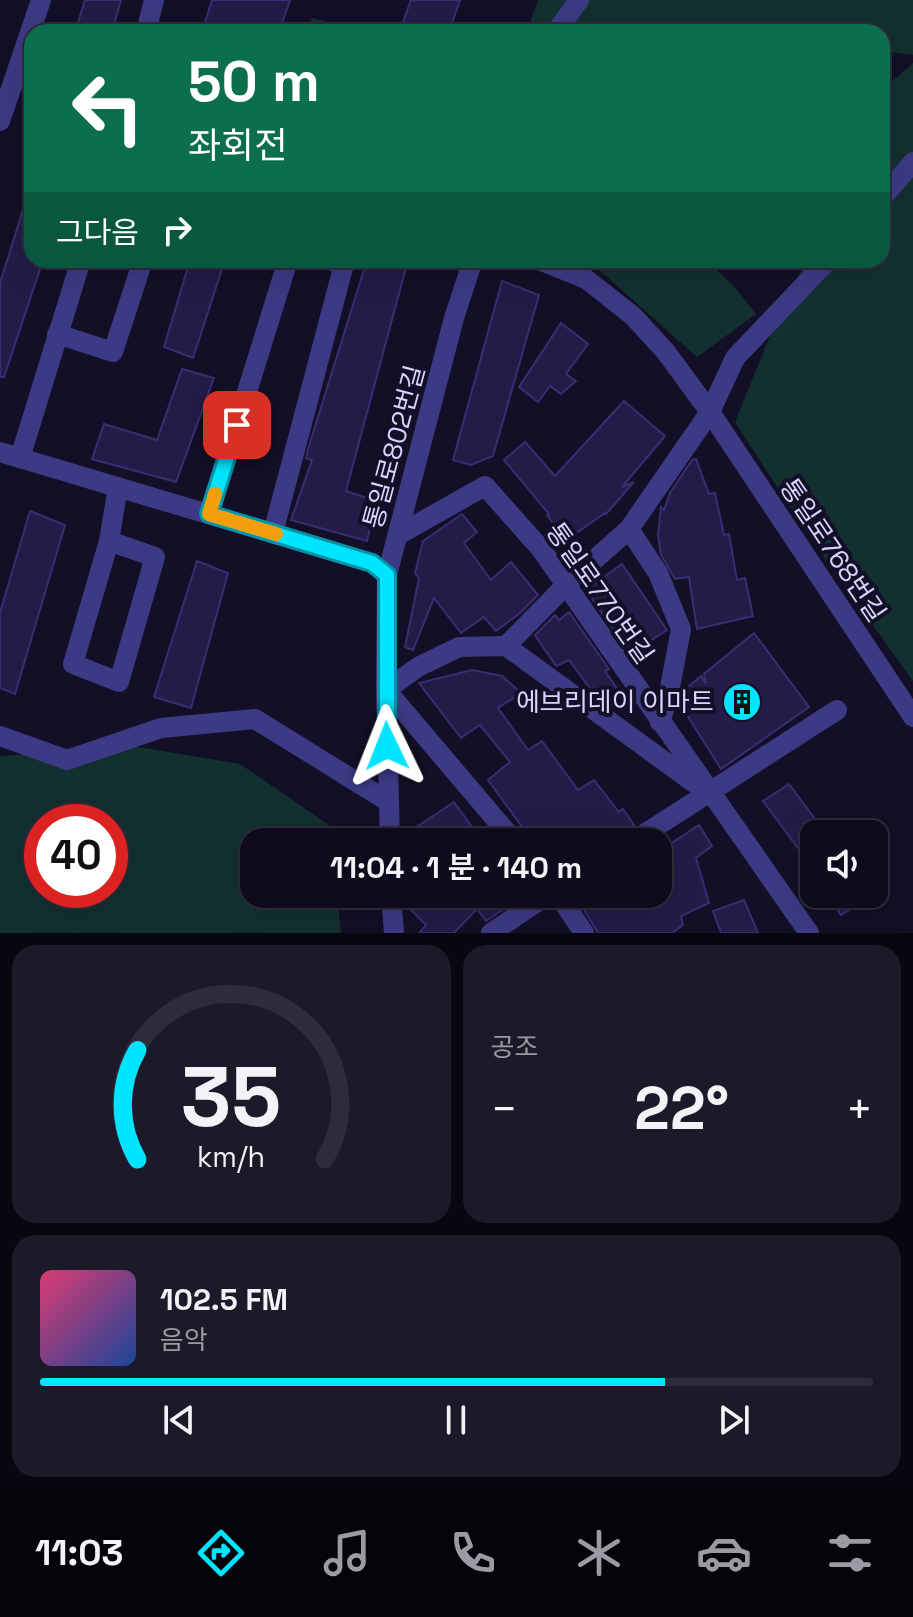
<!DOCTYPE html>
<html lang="ko">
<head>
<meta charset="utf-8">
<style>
  body { margin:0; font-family:"Space Grotesk","Noto Sans KR",sans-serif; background:#1c1929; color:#f1f3f6; height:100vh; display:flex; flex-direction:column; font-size:30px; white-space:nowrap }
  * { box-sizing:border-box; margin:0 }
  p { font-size:26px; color:#9b9ba3 }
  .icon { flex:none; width:44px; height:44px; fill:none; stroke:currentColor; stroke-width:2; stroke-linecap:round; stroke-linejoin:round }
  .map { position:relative; height:933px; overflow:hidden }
  .drawer { display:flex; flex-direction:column; gap:12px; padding:12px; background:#08060f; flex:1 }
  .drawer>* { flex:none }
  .banner { position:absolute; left:24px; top:24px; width:866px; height:244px; border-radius:24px; box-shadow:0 8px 32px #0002,0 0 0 2px #2e2b3b; background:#0b6e4f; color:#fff; overflow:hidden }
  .controls { position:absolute; left:800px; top:820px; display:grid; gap:16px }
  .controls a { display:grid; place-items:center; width:88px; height:88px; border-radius:16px; background:#0e0b1c; box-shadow:0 8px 32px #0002,0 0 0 2px #2e2b3b; font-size:40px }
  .speed { position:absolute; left:24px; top:804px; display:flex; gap:16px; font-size:40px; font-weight:700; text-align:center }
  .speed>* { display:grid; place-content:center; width:104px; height:104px; border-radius:50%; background:#0e0b1c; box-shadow:0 8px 32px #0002,0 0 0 2px #2e2b3b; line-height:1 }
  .speed .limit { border:12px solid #d22; background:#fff; color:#111 }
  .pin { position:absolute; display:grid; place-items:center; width:68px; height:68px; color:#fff; margin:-34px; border-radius:16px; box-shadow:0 4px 12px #0006 }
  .me { position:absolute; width:88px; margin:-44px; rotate:358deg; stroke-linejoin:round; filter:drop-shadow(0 0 6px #0008) }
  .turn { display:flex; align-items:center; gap:28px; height:168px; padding:0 32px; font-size:36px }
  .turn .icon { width:104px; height:104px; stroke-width:2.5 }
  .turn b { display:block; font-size:56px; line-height:68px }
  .then { display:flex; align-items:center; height:76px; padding:0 32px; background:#0003; gap:16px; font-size:30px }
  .big { font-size:60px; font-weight:600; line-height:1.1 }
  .drawer .tile { flex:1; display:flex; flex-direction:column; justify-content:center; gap:12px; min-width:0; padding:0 28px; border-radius:24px; background:#1c1929 }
  .drawer .dial { align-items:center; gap:0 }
  .dial svg { height:208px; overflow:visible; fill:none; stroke:#2e2b3b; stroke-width:7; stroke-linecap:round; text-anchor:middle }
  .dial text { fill:#f1f3f6; stroke:none }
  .song { display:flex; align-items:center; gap:24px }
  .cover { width:96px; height:96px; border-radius:12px; background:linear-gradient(135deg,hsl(340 70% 55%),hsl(220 70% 35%)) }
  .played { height:8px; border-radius:4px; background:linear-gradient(90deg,#00e5ff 75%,#2e2b3b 75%) }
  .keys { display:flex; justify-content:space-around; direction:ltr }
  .heat { display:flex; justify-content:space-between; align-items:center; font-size:44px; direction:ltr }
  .drawer .tiles { flex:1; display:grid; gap:12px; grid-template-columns:1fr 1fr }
  .tile:last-child { grid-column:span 2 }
  .trip { position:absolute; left:240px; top:828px; width:432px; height:80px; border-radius:24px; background:#0e0b1c; box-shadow:0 8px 32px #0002,0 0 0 2px #2e2b3b; font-weight:600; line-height:80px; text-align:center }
  .dock { display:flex; height:128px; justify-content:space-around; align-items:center; background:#06040b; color:#9b9ba3 }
  .dock .icon { width:56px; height:56px }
  .dock .on { color:#00e5ff }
  .dock b { font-size:36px; color:#f1f3f6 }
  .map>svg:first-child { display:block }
  .green { fill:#12302f; fill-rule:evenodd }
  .building { fill:#241b47; stroke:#3b2d73; stroke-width:2 }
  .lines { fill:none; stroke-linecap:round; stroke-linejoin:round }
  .minor { stroke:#3d3a85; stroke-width:20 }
  .route-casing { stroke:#0095a6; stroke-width:20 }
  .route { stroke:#00e5ff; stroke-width:14 }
  .slow { stroke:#f59e0b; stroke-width:14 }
  .labels { text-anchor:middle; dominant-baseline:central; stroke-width:8; stroke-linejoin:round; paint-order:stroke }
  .street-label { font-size:26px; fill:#d9d4ff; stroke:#130f26 }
  .poi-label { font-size:26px; fill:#d9d4ff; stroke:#130f26; text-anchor:end }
</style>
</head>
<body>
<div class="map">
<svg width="913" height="933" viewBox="0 0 913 933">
  <rect width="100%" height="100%" fill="#130f26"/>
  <g class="green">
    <path d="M 538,0 L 913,0 L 913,55 L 882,51 L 882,32 L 527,32 Z"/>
    <path d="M 312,18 L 369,32 L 307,32 Z"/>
    <path d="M 913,63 L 913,681 L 812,541 L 735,422 L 772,331 L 806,260 L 882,260 L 882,90 Z"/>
    <path d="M 588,260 L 706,260 L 733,285 L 756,314 L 697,357 Z"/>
    <path d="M 138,747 L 240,764 L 329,825 L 331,842 L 254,842 L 254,894 L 337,894 L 341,933 L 0,933 L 0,756 ZM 42,822 L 110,822 L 110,890 L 42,890 Z"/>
  </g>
  <g class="building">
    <path d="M 85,0 L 121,0 L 112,32 L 75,32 Z"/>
    <path d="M 212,0 L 290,0 L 279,32 L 202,32 Z"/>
    <path d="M 411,0 L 460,0 L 449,32 L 403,22 Z"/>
    <path d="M 28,194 L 32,195 L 32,260 L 43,260 L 4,377 L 0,377 L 0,283 Z"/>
    <path d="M 190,260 L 225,260 L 193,358 L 164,347 Z"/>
    <path d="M 367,260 L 408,260 L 346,491 L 376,501 L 367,541 L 291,520 L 312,460 L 306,458 L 309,446 Z"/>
    <path d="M 502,281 L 539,295 L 493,456 L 471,465 L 453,460 Z"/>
    <path d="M 561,323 L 588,344 L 566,374 L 576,381 L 561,394 L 550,386 L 538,402 L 519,387 Z"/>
    <path d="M 182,369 L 214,378 L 176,482 L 92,459 L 104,424 L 157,440 Z"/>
    <path d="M 624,401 L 665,436 L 622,487 L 634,482 L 606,514 L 605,513 L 565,541 L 547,515 L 549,514 L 504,460 L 525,442 L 555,476 Z"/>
    <path d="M 696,459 L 709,494 L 715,493 L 724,535 L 729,534 L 737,580 L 745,578 L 753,616 L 697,629 L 689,577 L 675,579 L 661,555 L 658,535 L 661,507 L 664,510 L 670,493 L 692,460 Z"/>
    <path d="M 30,511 L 65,525 L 15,694 L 0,688 L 0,613 Z"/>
    <path d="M 462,514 L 477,532 L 464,543 L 491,580 L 511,562 L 538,595 L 520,613 L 496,631 L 484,617 L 461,633 L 434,598 L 413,650 L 405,647 L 419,578 L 415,573 L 423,541 Z"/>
    <path d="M 197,561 L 228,573 L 191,708 L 154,697 Z"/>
    <path d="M 622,564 L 667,630 L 630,654 L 586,590 Z"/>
    <path d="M 569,612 L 609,669 L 605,671 L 622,696 L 609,705 L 594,694 L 569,660 L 556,666 L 535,635 L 555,615 L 559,620 Z"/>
    <path d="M 754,633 L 809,707 L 721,769 L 680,704 L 683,691 L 701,676 L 706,684 L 704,674 Z"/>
    <path d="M 472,670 L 502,676 L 521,693 L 498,708 L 528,750 L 542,741 L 578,790 L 594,780 L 619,812 L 623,809 L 634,825 L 624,832 L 620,840 L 616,842 L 533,842 L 488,780 L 510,762 L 480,725 L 461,738 L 419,683 Z"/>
    <path d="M 789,784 L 825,832 L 814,834 L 814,870 L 763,801 Z"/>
    <path d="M 454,802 L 477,834 L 465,842 L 403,842 L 403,836 Z"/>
    <path d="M 699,825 L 712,846 L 696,858 L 709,903 L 681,916 L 683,925 L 672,933 L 598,933 L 581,905 L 599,894 L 658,894 L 658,852 Z"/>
    <path d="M 416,894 L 526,894 L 486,921 L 477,909 L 454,933 L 419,933 L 426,925 L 406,905 Z"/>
    <path d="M 827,894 L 873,894 L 841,915 Z"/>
    <path d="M 744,900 L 758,933 L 721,933 L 713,911 Z"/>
  </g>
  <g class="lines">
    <g class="minor">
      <path d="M 146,32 L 154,0"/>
      <path d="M 556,32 L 579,0"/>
      <path d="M 0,121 L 41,0"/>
      <path d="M 882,198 L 913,162"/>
      <path d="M 539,260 L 586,279 L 633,316 L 666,352 L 710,412 L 913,717"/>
      <path d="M 57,334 L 113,352 L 143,260"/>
      <path d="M 0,452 L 372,563 L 387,575"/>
      <path d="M 20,458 L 81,260"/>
      <path d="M 209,514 L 288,260"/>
      <path d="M 629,529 L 658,573 L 681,629 L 668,698 L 660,722"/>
      <path d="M 273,533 L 344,264 L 329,260"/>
      <path d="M 398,535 L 485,486 L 541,549 L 809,933"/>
      <path d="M 109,541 L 155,557 L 119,682 L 73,664 L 109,541 L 118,487"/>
      <path d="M 506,646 L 566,585 L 629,529 L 710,412 L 735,358 L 828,260"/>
      <path d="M 0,736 L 67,760 L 161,728 L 255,719 L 389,802"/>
      <path d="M 390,842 L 386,690 L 387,575 L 454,318 L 473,260"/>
      <path d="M 515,842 L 386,690 L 418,667 L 459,647 L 506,646 L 697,785"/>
      <path d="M 632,842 L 837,710"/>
      <path d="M 391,894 L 394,933"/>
      <path d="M 558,894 L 584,933"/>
      <path d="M 491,933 L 549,894"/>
    </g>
  </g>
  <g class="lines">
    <g class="route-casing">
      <path id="route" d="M 237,425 L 209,514 L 372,563 L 387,575 L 387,746"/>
    </g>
    <use href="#route" class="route"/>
    <path class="slow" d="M 215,494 L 209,514 L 276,534"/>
  </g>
  <defs>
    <g id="building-disc" transform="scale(2)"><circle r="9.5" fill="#00e5ff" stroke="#130f26"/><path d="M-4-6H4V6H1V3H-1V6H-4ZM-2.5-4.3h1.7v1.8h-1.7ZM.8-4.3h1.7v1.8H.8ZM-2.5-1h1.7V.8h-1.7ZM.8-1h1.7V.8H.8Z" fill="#111"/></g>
  </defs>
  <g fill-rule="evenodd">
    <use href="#building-disc" x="742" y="702"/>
  </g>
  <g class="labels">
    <g class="street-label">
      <text transform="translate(394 447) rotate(-75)">통일로802번길</text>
      <text transform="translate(833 550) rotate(56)">통일로768번길</text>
      <text transform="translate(600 593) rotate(55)">통일로770번길</text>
    </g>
    <g class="poi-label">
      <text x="714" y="702">에브리데이 이마트</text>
    </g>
  </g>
</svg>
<div class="controls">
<a><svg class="icon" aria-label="sound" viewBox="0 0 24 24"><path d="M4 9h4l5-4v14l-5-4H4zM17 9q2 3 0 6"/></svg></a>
</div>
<div class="speed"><div class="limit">40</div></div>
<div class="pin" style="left:237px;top:425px;background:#d93025"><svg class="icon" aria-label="arrive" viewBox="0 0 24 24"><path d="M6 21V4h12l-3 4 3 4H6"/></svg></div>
<svg class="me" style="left:387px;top:746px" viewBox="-20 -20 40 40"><path d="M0-17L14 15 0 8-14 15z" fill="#00e5ff" stroke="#fff" stroke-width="4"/></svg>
<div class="trip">11:04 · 1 분 · 140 m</div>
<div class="banner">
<div class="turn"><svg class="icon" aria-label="left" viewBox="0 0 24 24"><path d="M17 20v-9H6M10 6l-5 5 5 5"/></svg><div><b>50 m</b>좌회전</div></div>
<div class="then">그다음<svg class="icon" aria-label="right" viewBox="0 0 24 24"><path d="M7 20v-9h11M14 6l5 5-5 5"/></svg></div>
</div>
</div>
<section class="drawer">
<div class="tiles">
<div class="tile dial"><svg viewBox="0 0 100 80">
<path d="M14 69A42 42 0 1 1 86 69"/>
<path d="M14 69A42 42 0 0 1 14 27" stroke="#00e5ff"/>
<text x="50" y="56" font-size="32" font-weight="700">35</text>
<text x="50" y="72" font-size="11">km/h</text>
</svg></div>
<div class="tile"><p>공조</p>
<div class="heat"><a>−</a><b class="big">22°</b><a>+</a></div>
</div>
<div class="tile">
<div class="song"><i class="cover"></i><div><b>102.5 FM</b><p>음악</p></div></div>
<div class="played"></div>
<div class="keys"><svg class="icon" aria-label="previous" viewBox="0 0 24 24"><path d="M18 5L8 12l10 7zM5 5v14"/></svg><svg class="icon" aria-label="pause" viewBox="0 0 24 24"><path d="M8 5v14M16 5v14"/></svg><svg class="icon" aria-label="next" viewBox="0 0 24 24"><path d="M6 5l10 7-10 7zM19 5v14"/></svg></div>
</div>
</div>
</section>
<nav class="dock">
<b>11:03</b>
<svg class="icon on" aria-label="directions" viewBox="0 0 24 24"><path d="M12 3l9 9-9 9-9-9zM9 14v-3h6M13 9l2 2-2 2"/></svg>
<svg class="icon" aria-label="music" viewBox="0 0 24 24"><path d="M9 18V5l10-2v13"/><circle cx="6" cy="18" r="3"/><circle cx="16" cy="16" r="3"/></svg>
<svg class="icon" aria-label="phone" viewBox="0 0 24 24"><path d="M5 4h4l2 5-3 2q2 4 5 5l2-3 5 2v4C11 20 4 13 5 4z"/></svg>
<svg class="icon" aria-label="climate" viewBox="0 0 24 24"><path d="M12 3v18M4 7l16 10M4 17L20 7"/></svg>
<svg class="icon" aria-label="car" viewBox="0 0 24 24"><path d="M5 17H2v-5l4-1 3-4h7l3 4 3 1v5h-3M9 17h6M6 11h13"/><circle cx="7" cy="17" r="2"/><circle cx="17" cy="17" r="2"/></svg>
<svg class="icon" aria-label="filters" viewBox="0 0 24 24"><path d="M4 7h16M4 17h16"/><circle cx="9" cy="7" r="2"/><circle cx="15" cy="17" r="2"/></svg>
</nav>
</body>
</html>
